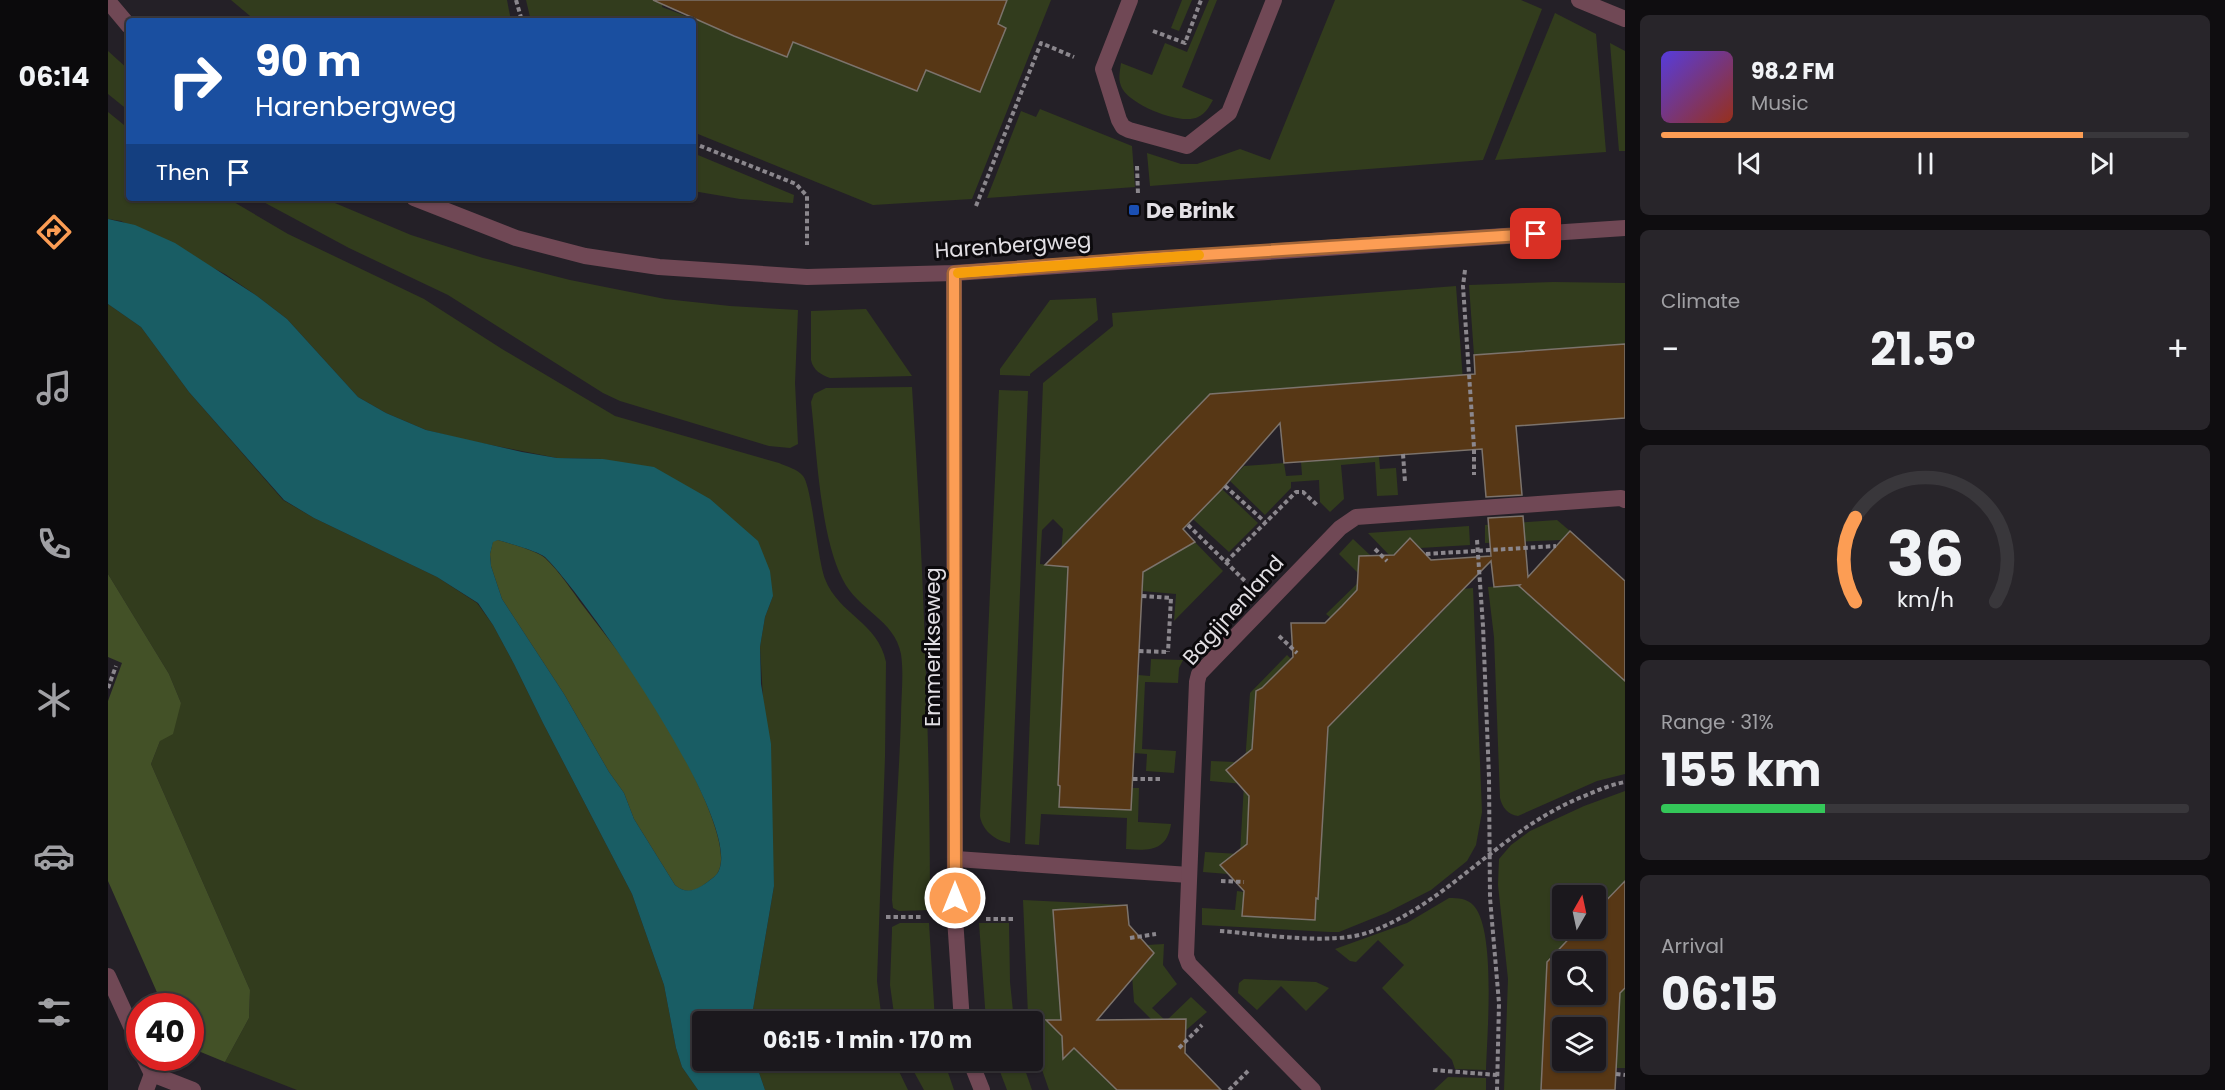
<!DOCTYPE html>
<html lang="en">
<head>
<meta charset="utf-8">
<style>
  body { margin:0; font-family:Poppins,sans-serif; background:#28252a; color:#f1f3f6; height:100vh; display:flex; flex-direction:column; font-size:22px; white-space:nowrap }
  * { box-sizing:border-box; margin:0 }
  p { font-size:20px; color:#a0a0a4 }
  .icon { flex:none; width:33px; height:33px; fill:none; stroke:currentColor; stroke-width:2; stroke-linecap:round; stroke-linejoin:round }
  .map { position:relative; flex:1; overflow:hidden }
  .panel { display:flex; flex-direction:column; gap:15px; padding:15px; background:#0f0d10; width:600px }
  .panel>* { flex:none }
  .hud { position:absolute; left:18px; top:18px; width:570px; height:183px; border-radius:6px; box-shadow:0 2px 4px #0004,0 0 0 2px #39373b; background:#1a4fa0; color:#fff; overflow:hidden }
  .needle { width:39px; rotate:9deg }
  .tools { position:absolute; left:1444px; top:885px; display:grid; gap:12px }
  .tools a { display:grid; place-items:center; width:54px; height:54px; border-radius:6px; background:#1b181d; box-shadow:0 2px 4px #0004,0 0 0 2px #39373b; font-size:30px }
  .speed { position:absolute; left:18px; top:993px; display:flex; gap:12px; font-size:30px; font-weight:700; text-align:center }
  .speed>* { display:grid; place-content:center; width:78px; height:78px; border-radius:50%; background:#1b181d; box-shadow:0 2px 4px #0004,0 0 0 2px #39373b; line-height:1 }
  .speed .limit { border:9px solid #d22; background:#fff; color:#111 }
  .pin { position:absolute; display:grid; place-items:center; width:51px; height:51px; color:#fff; margin:-26px; border-radius:12px; box-shadow:0 3px 9px #0006 }
  .me { position:absolute; width:66px; margin:-33px; rotate:0deg; stroke-linejoin:round; filter:drop-shadow(0 0 4px #0008) }
  .turn { display:flex; align-items:center; gap:21px; height:126px; padding:0 30px; font-size:27px }
  .turn .icon { width:78px; height:78px; stroke-width:2.5 }
  .turn b { display:block; font-size:42px; line-height:51px }
  .then { display:flex; align-items:center; height:57px; padding:0 30px; background:#0003; gap:12px; font-size:22px }
  .big { font-size:45px; font-weight:700; line-height:1.1 }
  .panel .tile { flex:1; display:flex; flex-direction:column; justify-content:center; gap:9px; min-width:0; padding:0 21px; border-radius:9px; background:#28252a }
  .panel .dial { align-items:center; gap:0 }
  .dial svg { height:156px; overflow:visible; fill:none; stroke:#39373b; stroke-width:7; stroke-linecap:round; text-anchor:middle }
  .dial text { fill:#f1f3f6; stroke:none }
  .song { display:flex; align-items:center; gap:18px }
  .cover { width:72px; height:72px; border-radius:9px; background:linear-gradient(135deg,hsl(250 70% 55%),hsl(10 70% 35%)) }
  .played { height:6px; border-radius:3px; background:linear-gradient(90deg,#fc9d54 80%,#39373b 80%) }
  .keys { display:flex; justify-content:space-around; direction:ltr }
  .heat { display:flex; justify-content:space-between; align-items:center; font-size:33px; direction:ltr }
  .charge { height:9px; border-radius:4px; background:linear-gradient(90deg,#34c759 31%,#39373b 0) }
  .trip { position:absolute; left:584px; top:1011px; width:351px; height:60px; border-radius:6px; background:#1b181d; box-shadow:0 2px 4px #0004,0 0 0 2px #39373b; font-weight:700; line-height:60px; text-align:center }
  main { display:flex; flex:1; min-height:0 }
  .dock { display:flex; flex-direction:column; width:108px; justify-content:space-around; align-items:center; background:#0b0a0c; color:#a0a0a4 }
  .dock .icon { width:42px; height:42px }
  .dock .current { color:#fc9d54 }
  .dock b { font-size:27px; color:#f1f3f6 }
  .map>svg:first-child { display:block }
  .green { fill:#323c1d; fill-rule:evenodd }
  .forest { fill:#435127 }
  .water { fill:#195d64; fill-rule:evenodd }
  .building { fill:#573715; stroke:#7c736c; stroke-width:1.5; fill-rule:evenodd }
  .lines { fill:none; stroke-linecap:round; stroke-linejoin:round }
  .path { stroke:#8b878d; stroke-width:4; stroke-dasharray:4.5 3; stroke-linecap:butt }
  .minor { stroke:#704855; stroke-width:16 }
  .tertiary { stroke:#704855; stroke-width:16 }
  .route-casing { stroke:#a46637; stroke-width:15 }
  .route { stroke:#fc9d54; stroke-width:10 }
  .slow { stroke:#f59e0b; stroke-width:10 }
  .transit-dot { fill:#1a4fb4; stroke:#0c0a0d; stroke-width:2 }
  .labels { text-anchor:middle; dominant-baseline:central; stroke-width:6; stroke-linejoin:round; paint-order:stroke }
  .poi-label { font-size:21px; font-weight:bold; fill:#e2dfe4; stroke:#0c0a0d; text-anchor:start }
  .street-label { font-size:21px; fill:#e2dfe4; stroke:#0c0a0d }
</style>
</head>
<body>
<main>
<nav class="dock">
<b>06:14</b>
<svg class="icon current" aria-label="directions" viewBox="0 0 24 24"><path d="M12 3l9 9-9 9-9-9zM9 14v-3h6M13 9l2 2-2 2"/></svg>
<svg class="icon" aria-label="music" viewBox="0 0 24 24"><path d="M9 18V5l10-2v13"/><circle cx="6" cy="18" r="3"/><circle cx="16" cy="16" r="3"/></svg>
<svg class="icon" aria-label="phone" viewBox="0 0 24 24"><path d="M5 4h4l2 5-3 2q2 4 5 5l2-3 5 2v4C11 20 4 13 5 4z"/></svg>
<svg class="icon" aria-label="climate" viewBox="0 0 24 24"><path d="M12 3v18M4 7l16 10M4 17L20 7"/></svg>
<svg class="icon" aria-label="car" viewBox="0 0 24 24"><path d="M5 17H2v-5l4-1 3-4h7l3 4 3 1v5h-3M9 17h6M6 11h13"/><circle cx="7" cy="17" r="2"/><circle cx="17" cy="17" r="2"/></svg>
<svg class="icon" aria-label="filters" viewBox="0 0 24 24"><path d="M4 7h16M4 17h16"/><circle cx="9" cy="7" r="2"/><circle cx="15" cy="17" r="2"/></svg>
</nav>
<div class="map">
<svg width="1517" height="1090" viewBox="0 0 1517 1090">
  <rect width="100%" height="100%" fill="#242027"/>
  <g class="green">
    <path d="M 123,0 L 399,0 L 403,21 L 148,21 Z"/>
    <path d="M 418,0 L 556,0 L 554,7 L 583,18 L 587,10 L 617,32 L 679,57 L 685,42 L 745,66 L 782,71 L 779,80 L 809,91 L 818,70 L 872,92 L 884,63 L 876,59 L 898,28 L 890,24 L 899,0 L 943,0 L 864,199 L 765,205 L 585,132 L 585,21 L 423,21 Z"/>
    <path d="M 1074,0 L 1084,0 L 1071,31 L 1063,28 Z"/>
    <path d="M 1101,0 L 1109,0 L 1074,87 L 1105,100 C 1101,107 1098,113 1090,117 C 1073,126 1019,104 1013,86 C 1010,78 1012,71 1013,63 L 1044,75 L 1057,43 L 1079,52 Z"/>
    <path d="M 1227,0 L 1413,0 L 1434,9 L 1375,160 L 1042,186 L 1039,153 L 1073,164 L 1089,164 L 1132,149 L 1162,160 Z"/>
    <path d="M 1447,13 L 1488,34 L 1498,152 L 1387,160 Z"/>
    <path d="M 1502,43 L 1517,51 L 1517,151 L 1511,151 Z"/>
    <path d="M 0,51 L 21,70 L 21,111 L 0,94 Z"/>
    <path d="M 932,109 L 1024,146 L 1027,187 L 879,198 L 913,111 L 928,117 Z"/>
    <path d="M 0,112 L 21,129 L 21,198 L 119,198 L 180,234 L 316,299 L 394,349 L 507,416 L 671,463 C 680,467 689,469 695,476 C 704,487 709,557 717,579 C 731,615 770,622 778,662 L 777,757 L 769,981 L 774,1021 L 643,1021 L 666,886 L 652,647 L 657,617 L 665,596 L 495,459 L 449,458 L 358,440 L 318,430 L 278,413 L 250,397 L 179,319 L 149,296 L 117,274 L 13,221 L 0,219 Z"/>
    <path d="M 585,153 L 686,195 L 685,203 L 632,199 L 585,191 Z"/>
    <path d="M 148,198 L 215,198 L 303,235 L 375,258 L 462,280 L 557,299 L 622,306 L 690,310 L 687,383 L 690,444 L 682,448 L 661,446 L 512,401 L 495,393 L 340,295 L 241,248 Z"/>
    <path d="M 1445,282 L 1517,283 L 1517,344 L 1366,355 L 1361,285 Z"/>
    <path d="M 1348,286 L 1360,449 L 1102,394 L 962,539 L 950,785 L 952,786 L 951,806 L 1023,810 L 1024,788 L 1031,788 L 1030,822 L 1063,824 C 1059,851 1041,851 1018,849 L 1019,818 L 933,814 L 931,845 L 917,844 L 935,383 L 1005,326 L 1004,313 ZM 945,519 L 955,529 L 952,566 L 932,564 L 934,530 Z"/>
    <path d="M 988,298 L 990,320 L 922,374 L 922,376 L 892,375 L 892,369 L 942,300 Z"/>
    <path d="M 0,304 L 33,327 L 81,392 L 175,500 L 206,518 L 329,577 L 369,603 L 385,625 L 406,664 L 435,723 L 524,894 L 556,985 L 568,1048 L 574,1067 L 590,1090 L 189,1090 L 117,1062 L 141,1018 L 142,990 L 43,764 L 52,741 L 73,703 L 61,674 L 0,574 Z"/>
    <path d="M 758,309 L 804,376 L 722,378 C 713,375 705,370 703,360 L 703,311 Z"/>
    <path d="M 804,387 C 815,561 822,736 822,910 L 791,911 L 785,908 L 784,900 C 786,839 791,779 793,718 C 793,697 796,675 793,654 C 787,620 749,609 735,580 C 712,536 709,453 703,402 L 706,394 L 718,388 Z"/>
    <path d="M 891,390 L 920,391 L 902,843 C 887,841 874,830 872,816 Z"/>
    <path d="M 1271,457 L 1272,469 L 1288,468 L 1290,495 L 1269,496 L 1267,462 L 1233,465 L 1236,499 L 1222,512 L 1212,502 L 1211,480 L 1183,482 L 1183,488 L 1157,515 L 1122,481 L 1136,466 L 1176,463 L 1178,476 L 1194,475 L 1193,462 Z"/>
    <path d="M 1114,489 L 1150,523 L 1121,552 L 1085,519 Z"/>
    <path d="M 1449,520 L 1462,531 L 1453,540 L 1377,543 L 1377,525 Z"/>
    <path d="M 1361,526 L 1362,545 L 1312,548 L 1302,539 L 1283,557 L 1260,533 Z"/>
    <path d="M 1084,539 L 1115,571 L 1066,621 L 1068,594 L 1034,591 L 1035,571 L 1072,551 Z"/>
    <path d="M 1245,539 L 1262,555 L 1258,556 L 1251,563 L 1250,567 L 1262,579 L 1223,618 L 1218,614 L 1255,578 L 1231,554 Z"/>
    <path d="M 1413,585 L 1428,601 L 1517,681 L 1517,774 L 1489,781 L 1410,816 C 1400,815 1394,807 1392,798 L 1386,637 L 1380,587 Z"/>
    <path d="M 1365,588 L 1374,812 L 1368,845 L 1359,861 L 1323,890 L 1278,913 L 1231,932 L 1222,932 L 1094,925 L 1094,908 L 1127,910 L 1129,891 L 1136,892 L 1134,915 L 1210,898 L 1220,727 L 1340,606 L 1339,604 L 1354,589 Z"/>
    <path d="M 1179,655 L 1183,659 L 1147,695 L 1143,763 L 1137,763 L 1142,693 Z"/>
    <path d="M 1043,659 L 1075,660 L 1071,668 L 1070,683 L 1037,682 L 1034,749 L 1068,751 L 1066,773 L 1038,771 L 1039,754 L 1026,753 L 1030,675 L 1042,676 Z"/>
    <path d="M 1103,761 L 1127,762 L 1124,765 L 1123,776 L 1142,780 L 1138,858 L 1120,874 L 1095,872 L 1097,852 L 1132,854 L 1136,784 L 1102,781 Z"/>
    <path d="M 1517,791 L 1517,881 L 1488,911 L 1488,896 L 1455,896 L 1455,928 L 1471,929 L 1439,962 L 1433,1090 L 1396,1090 L 1400,979 L 1390,885 L 1391,859 L 1403,845 L 1422,831 L 1476,806 Z"/>
    <path d="M 1341,898 C 1350,898 1359,898 1366,906 C 1388,931 1379,1035 1378,1070 L 1347,1069 L 1344,1060 L 1274,988 L 1296,965 L 1270,940 L 1248,962 L 1242,961 L 1227,949 L 1299,923 Z"/>
    <path d="M 915,900 L 1019,905 L 945,911 L 954,1036 L 1009,1090 L 941,1090 L 924,1041 L 924,1022 L 921,1021 L 920,1015 Z"/>
    <path d="M 792,923 L 821,923 L 827,1021 L 787,1021 L 782,985 L 784,931 L 784,927 Z"/>
    <path d="M 871,923 L 901,923 L 902,982 L 906,1021 L 878,1021 Z"/>
    <path d="M 1056,944 L 1055,965 L 1069,984 L 1044,1008 L 1058,1021 L 1083,997 L 1099,1012 L 1077,1031 L 1054,1030 L 1026,1002 L 1023,962 L 1039,962 L 1042,959 L 1042,948 L 1039,945 Z"/>
    <path d="M 1136,979 L 1208,982 L 1221,988 L 1198,1011 L 1173,986 L 1149,1010 L 1130,993 L 1131,983 Z"/>
    <path d="M 1517,988 L 1517,1068 L 1508,1068 L 1512,993 Z"/>
    <path d="M 647,1061 L 786,1061 L 800,1090 L 657,1090 Z"/>
    <path d="M 800,1061 L 836,1061 L 846,1090 L 816,1090 Z"/>
    <path d="M 888,1061 L 914,1061 L 924,1090 L 899,1090 Z"/>
    <path d="M 1340,1077 L 1378,1078 L 1378,1090 L 1326,1090 Z"/>
  </g>
  <g class="forest">
    <path d="M 390,540 C 400,543 430,551 437,558 C 452,572 464,591 476,607 C 502,641 529,675 550,711 C 566,737 635,855 606,877 C 593,887 582,898 567,885 L 526,819 L 516,793 L 501,772 L 456,694 L 394,599 L 383,566 L 382,554 L 385,541 Z"/>
    <path d="M 0,574 L 61,674 L 73,703 L 65,734 L 52,741 L 43,764 L 142,990 L 141,1018 L 117,1062 L 83,1048 L 82,1006 L 55,1006 L 0,881 L 0,701 L 14,663 L 0,657 Z"/>
  </g>
  <path class="water" d="M 0,219 L 27,225 L 67,243 L 149,296 L 179,319 L 250,397 L 278,413 L 318,430 L 414,452 L 449,458 L 495,459 L 546,467 L 602,499 L 650,541 L 662,571 L 665,596 L 657,617 L 652,647 L 653,684 L 663,744 L 666,886 L 643,1021 L 594,1022 L 594,1060 L 647,1061 L 657,1090 L 590,1090 L 574,1067 L 568,1048 L 556,985 L 524,894 L 435,723 L 406,664 L 385,625 L 370,603 L 329,577 L 206,518 L 176,500 L 81,392 L 33,327 L 0,304 ZM 390,540 C 400,543 430,551 437,557 C 472,590 651,841 606,877 C 593,887 581,897 567,885 L 526,819 L 516,793 L 501,772 L 456,694 L 394,599 L 383,566 L 382,554 L 385,542 Z"/>
  <g class="building">
    <path d="M 545,0 L 899,0 L 890,24 L 898,28 L 872,92 L 818,70 L 809,91 L 685,42 L 679,57 L 626,36 Z"/>
    <path d="M 1517,344 L 1517,418 L 1408,426 L 1414,495 L 1378,497 L 1374,449 L 1176,463 L 1172,423 L 1114,489 L 1075,529 L 1087,542 L 1035,572 L 1023,810 L 951,807 L 952,786 L 950,785 L 960,567 L 937,565 L 1102,394 L 1367,374 L 1366,355 Z"/>
    <path d="M 1415,516 L 1420,577 L 1462,531 L 1517,581 L 1517,681 L 1411,586 L 1412,585 L 1386,587 L 1383,561 L 1220,727 L 1210,899 L 1208,898 L 1207,920 L 1134,916 L 1136,891 L 1112,865 L 1139,844 L 1141,796 L 1118,770 L 1144,749 L 1148,691 L 1154,688 L 1185,657 L 1183,623 L 1217,623 L 1234,606 L 1249,590 L 1251,556 L 1286,555 L 1302,538 L 1323,560 L 1383,556 L 1380,518 Z"/>
    <path d="M 1517,881 L 1517,988 L 1512,993 L 1507,1090 L 1433,1090 L 1439,962 L 1471,928 L 1488,928 L 1488,911 ZM 1455,962 L 1488,962 L 1488,994 L 1455,994 ZM 1455,1028 L 1488,1028 L 1488,1060 L 1455,1060 Z"/>
    <path d="M 1019,905 L 1021,925 L 1046,953 L 989,1020 L 1078,1019 L 1077,1053 L 1113,1090 L 1009,1090 L 966,1048 L 955,1059 L 954,1036 L 938,1020 L 953,1020 L 945,910 Z"/>
  </g>
  <g class="lines">
    <g class="path">
      <path d="M 408,0 L 414,21"/>
      <path d="M 1045,31 L 1077,43 L 1093,0"/>
      <path d="M 585,143 L 688,184 L 699,196 L 699,245"/>
      <path d="M 1029,166 L 1030,194"/>
      <path d="M 868,206 L 933,43 L 966,57"/>
      <path d="M 1357,270 L 1355,286 L 1366,447 L 1366,475"/>
      <path d="M 1295,454 L 1297,482"/>
      <path d="M 1117,486 L 1157,522"/>
      <path d="M 1080,525 L 1137,581"/>
      <path d="M 1369,540 L 1375,626 L 1381,777 L 1382,898 L 1391,1003 L 1389,1090"/>
      <path d="M 1267,549 L 1279,561"/>
      <path d="M 1318,554 L 1448,546"/>
      <path d="M 1118,562 L 1188,492 L 1195,492 L 1209,505"/>
      <path d="M 1034,596 L 1063,598 L 1060,652"/>
      <path d="M 1171,636 L 1189,653"/>
      <path d="M 1031,651 L 1060,652"/>
      <path d="M 0,688 L 8,666"/>
      <path d="M 1025,779 L 1054,779"/>
      <path d="M 1113,881 L 1136,882"/>
      <path d="M 778,917 L 813,917"/>
      <path d="M 878,919 L 908,919"/>
      <path d="M 1112,931 C 1155,934 1222,946 1262,932 C 1340,903 1394,829 1474,797 C 1488,791 1501,785 1517,782"/>
      <path d="M 1022,938 L 1048,934"/>
      <path d="M 1071,1048 L 1094,1025"/>
      <path d="M 1325,1070 L 1389,1075"/>
      <path d="M 1508,1074 L 1517,1075"/>
      <path d="M 1121,1090 L 1140,1071"/>
    </g>
    <g class="minor">
      <path d="M 1022,0 L 995,69 L 1011,120 L 1015,127 L 1021,130 L 1079,146 L 1121,113 L 1166,0"/>
      <path d="M 1471,0 L 1517,19"/>
      <path d="M 848,859 L 1081,875"/>
      <path d="M 0,976 L 32,1046"/>
      <path d="M 36,1058 L 44,1074 L 85,1090"/>
      <path d="M 38,1090 L 44,1074"/>
      <path d="M 1205,1090 L 1081,964 L 1078,956 L 1089,682 L 1091,674 L 1232,528 L 1248,517 L 1513,498 L 1517,500"/>
    </g>
    <g class="tertiary">
      <path d="M 0,1 L 21,26"/>
      <path d="M 306,198 L 408,238 L 477,256 L 551,267 L 699,277 L 846,273 L 1517,228"/>
      <path d="M 846,273 L 847,918 L 854,1022"/>
      <path d="M 862,1060 L 874,1090"/>
    </g>
  </g>
  <g class="lines">
    <g class="route-casing">
      <path id="route" d="M 847,898 L 846,273 L 1032,259 L 1428,234"/>
    </g>
    <use href="#route" class="route"/>
    <path class="slow" d="M 850,273 L 1091,255"/>
  </g>
  <rect class="transit-dot" x="1020" y="204" width="12" height="12" rx="3"/>
  <g class="labels">
    <g class="poi-label">
      <text x="1038" y="210">De Brink</text>
    </g>
    <g class="street-label">
      <text transform="translate(905 245) rotate(-4)">Harenbergweg</text>
      <text transform="translate(1125 610) rotate(-48)">Bagijnenland</text>
      <text transform="translate(824 647) rotate(-90)">Emmerikseweg</text>
    </g>
  </g>
</svg>
<div class="tools">
<a><svg class="needle" viewBox="-14 -14 28 28"><path d="M0-13l5 13h-10z" fill="#e53935"/><path d="M0 13l5-13h-10z" fill="#a0a0a4"/></svg></a>
<a><svg class="icon" aria-label="search" viewBox="0 0 24 24"><circle cx="10" cy="10" r="6"/><path d="M15 15l6 6"/></svg></a>
<a><svg class="icon" aria-label="layers" viewBox="0 0 24 24"><path d="M12 4l9 5-9 5-9-5zM3 14l9 5 9-5"/></svg></a>
</div>
<div class="speed"><div class="limit">40</div></div>
<div class="pin" style="left:1428px;top:234px;background:#d93025"><svg class="icon" aria-label="arrive" viewBox="0 0 24 24"><path d="M6 21V4h12l-3 4 3 4H6"/></svg></div>
<svg class="me" style="left:847px;top:898px" viewBox="-20 -20 40 40"><circle r="17" fill="#fc9d54" stroke="#fff" stroke-width="3"/><path d="M0-11L8 9 0 5-8 9z" fill="#fff"/></svg>
<div class="trip">06:15 · 1 min · 170 m</div>
<div class="hud">
<div class="turn"><svg class="icon" aria-label="right" viewBox="0 0 24 24"><path d="M7 20v-9h11M14 6l5 5-5 5"/></svg><div><b>90 m</b>Harenbergweg</div></div>
<div class="then">Then<svg class="icon" aria-label="arrive" viewBox="0 0 24 24"><path d="M6 21V4h12l-3 4 3 4H6"/></svg></div>
</div>
</div>
<section class="panel">
<div class="tile">
<div class="song"><i class="cover"></i><div><b>98.2 FM</b><p>Music</p></div></div>
<div class="played"></div>
<div class="keys"><svg class="icon" aria-label="previous" viewBox="0 0 24 24"><path d="M18 5L8 12l10 7zM5 5v14"/></svg><svg class="icon" aria-label="pause" viewBox="0 0 24 24"><path d="M8 5v14M16 5v14"/></svg><svg class="icon" aria-label="next" viewBox="0 0 24 24"><path d="M6 5l10 7-10 7zM19 5v14"/></svg></div>
</div>
<div class="tile"><p>Climate</p>
<div class="heat"><a>−</a><b class="big">21.5°</b><a>+</a></div>
</div>
<div class="tile dial"><svg viewBox="0 0 100 80">
<path d="M14 69A42 42 0 1 1 86 69"/>
<path d="M14 69A42 42 0 0 1 14 26" stroke="#fc9d54"/>
<text x="50" y="56" font-size="32" font-weight="700">36</text>
<text x="50" y="72" font-size="11">km/h</text>
</svg></div>
<div class="tile"><p>Range · 31%</p><b class="big">155 km</b><div class="charge"></div></div>
<div class="tile"><p>Arrival</p><b class="big">06:15</b></div>
</section>
</main>
</body>
</html>
